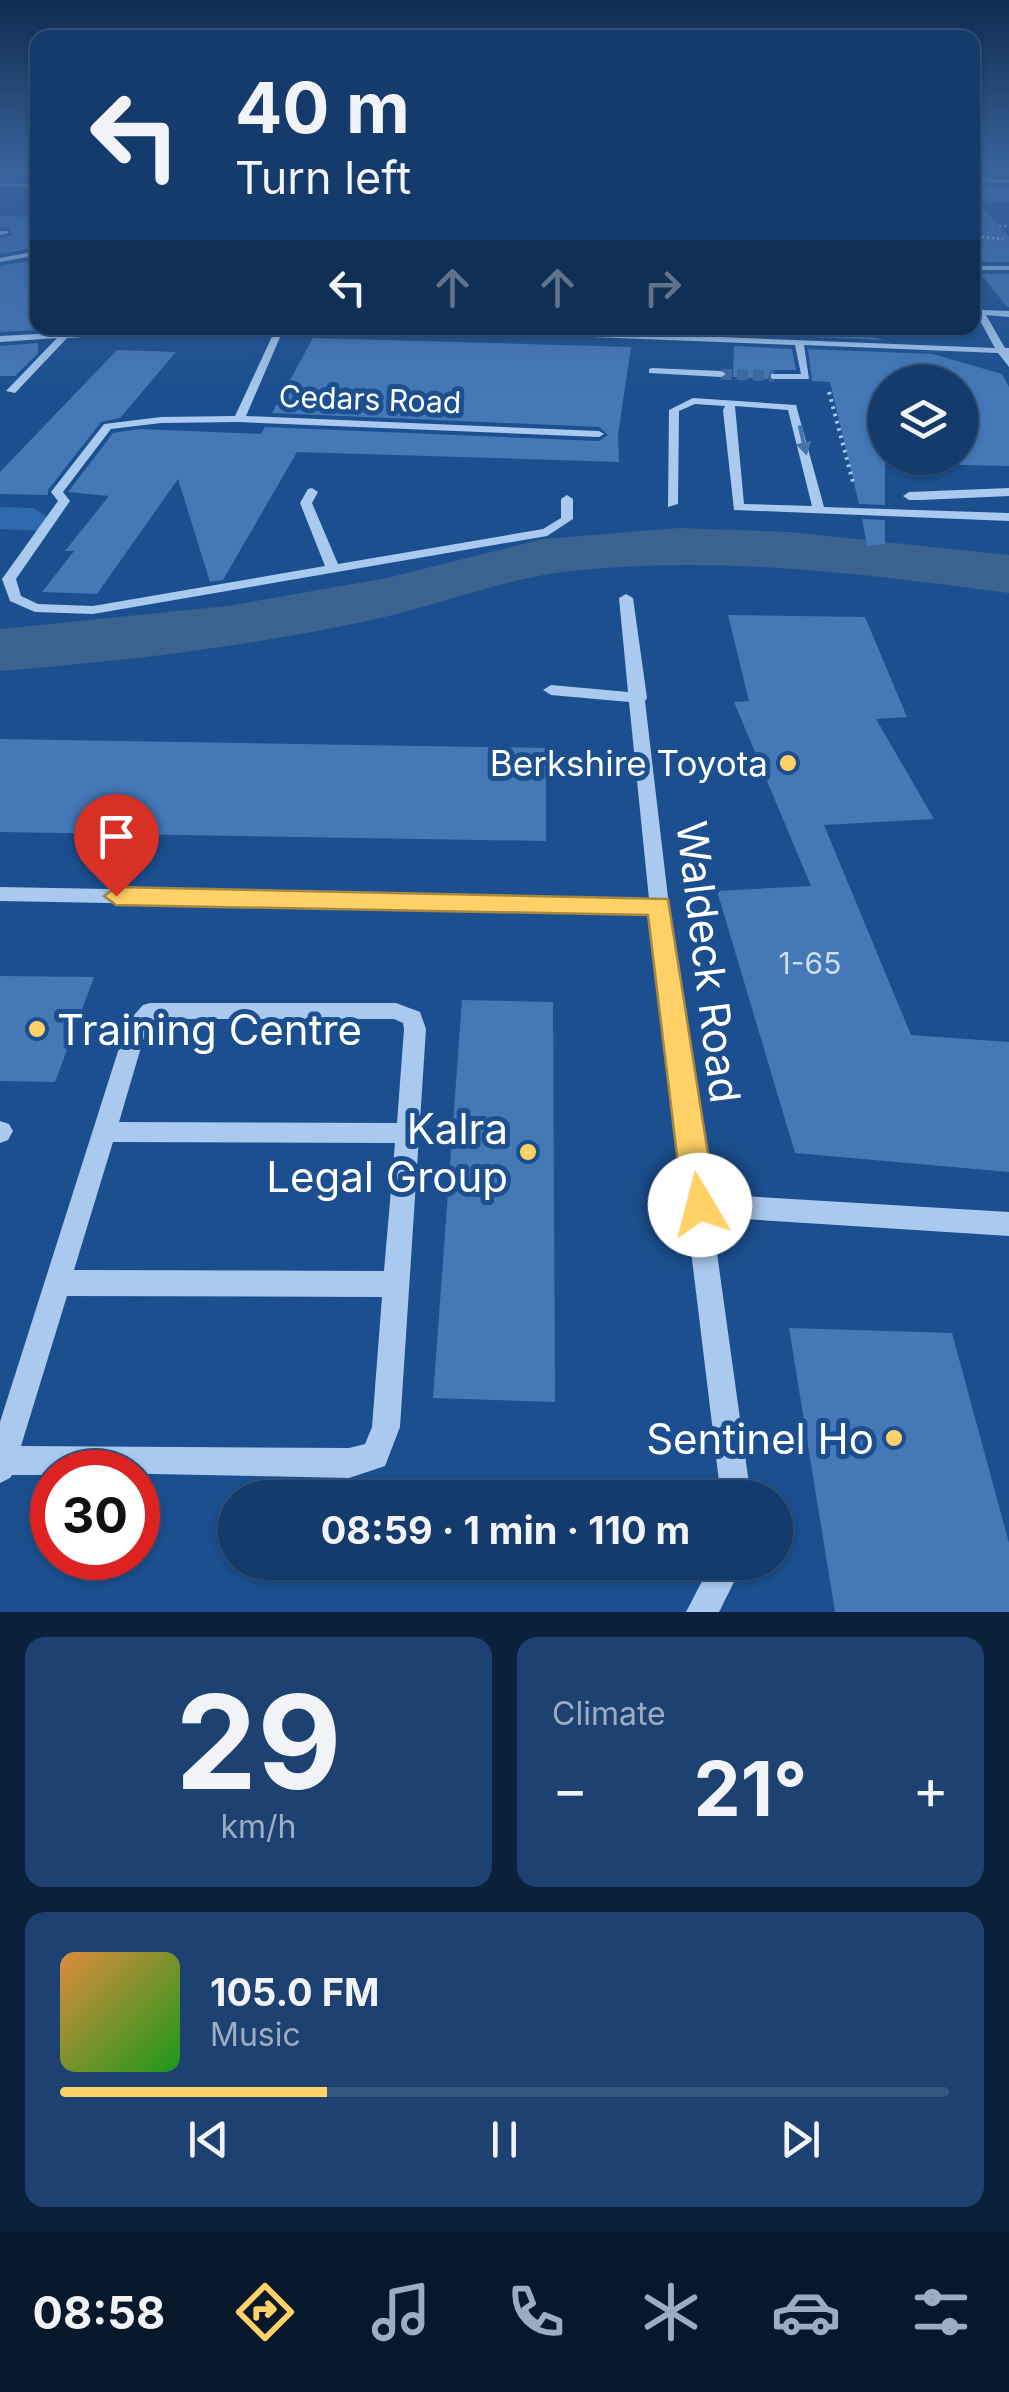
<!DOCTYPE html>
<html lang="en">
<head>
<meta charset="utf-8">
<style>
  body { margin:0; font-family:Inter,sans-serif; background:#1d4271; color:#f1f3f6; height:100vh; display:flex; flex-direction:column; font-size:38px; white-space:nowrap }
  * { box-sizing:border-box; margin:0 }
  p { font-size:32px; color:#9dadc1 }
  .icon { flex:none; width:55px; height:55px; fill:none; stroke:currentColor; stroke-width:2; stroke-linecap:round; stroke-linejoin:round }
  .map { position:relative; height:1612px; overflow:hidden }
  .drawer { display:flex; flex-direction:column; gap:25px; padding:25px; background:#0b203b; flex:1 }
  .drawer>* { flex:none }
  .guide { position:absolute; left:30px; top:30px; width:950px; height:305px; border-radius:20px; box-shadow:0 2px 8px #0004,0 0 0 2px #33557e; background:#143b6b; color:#f1f3f6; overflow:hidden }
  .fabs { position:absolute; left:868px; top:365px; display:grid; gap:20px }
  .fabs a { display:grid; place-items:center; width:110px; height:110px; border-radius:50%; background:#143b6b; box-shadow:0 2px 8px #0004,0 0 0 2px #33557e; font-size:50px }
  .speed { position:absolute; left:30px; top:1450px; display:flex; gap:20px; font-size:50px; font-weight:700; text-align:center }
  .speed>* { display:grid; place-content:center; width:130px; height:130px; border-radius:50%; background:#143b6b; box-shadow:0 2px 8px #0004,0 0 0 2px #33557e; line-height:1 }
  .speed .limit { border:15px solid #d22; background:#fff; color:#111 }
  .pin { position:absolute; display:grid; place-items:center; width:85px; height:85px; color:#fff; margin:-102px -42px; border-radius:50% 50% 50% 0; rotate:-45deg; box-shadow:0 0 10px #0007 }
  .pin .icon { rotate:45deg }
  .me { position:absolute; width:110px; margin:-55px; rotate:352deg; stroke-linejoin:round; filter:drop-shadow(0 0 8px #0008) }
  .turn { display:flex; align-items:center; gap:35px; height:210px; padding:0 40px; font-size:45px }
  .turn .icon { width:130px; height:130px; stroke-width:2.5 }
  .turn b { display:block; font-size:70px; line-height:85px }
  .lanes { display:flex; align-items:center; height:95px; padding:0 40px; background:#0003; justify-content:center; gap:50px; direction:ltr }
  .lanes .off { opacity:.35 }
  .big { font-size:75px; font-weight:700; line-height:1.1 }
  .drawer .widget { flex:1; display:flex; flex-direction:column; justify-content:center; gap:15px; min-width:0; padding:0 35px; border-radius:20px; background:#1d4271 }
  .drawer .dial { align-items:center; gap:0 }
  .dial b { font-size:130px; line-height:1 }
  .song { display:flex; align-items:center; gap:30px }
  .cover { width:120px; height:120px; border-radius:15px; background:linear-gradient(135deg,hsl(30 70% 55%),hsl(120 70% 35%)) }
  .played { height:10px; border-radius:5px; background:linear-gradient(90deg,#ffd166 30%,#33557e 30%) }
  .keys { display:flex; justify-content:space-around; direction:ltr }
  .heat { display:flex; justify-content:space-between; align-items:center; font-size:55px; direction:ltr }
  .drawer .tiles { flex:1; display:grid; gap:25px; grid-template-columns:1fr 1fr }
  .widget:last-child { grid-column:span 2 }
  .trip { position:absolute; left:218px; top:1480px; width:575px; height:100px; border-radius:50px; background:#143b6b; box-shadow:0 2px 8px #0004,0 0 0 2px #33557e; font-weight:700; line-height:100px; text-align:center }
  .tab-bar { display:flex; height:160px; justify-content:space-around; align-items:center; background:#08182b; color:#9dadc1 }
  .tab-bar .icon { width:70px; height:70px }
  .tab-bar .current { color:#ffd166 }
  .tab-bar b { font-size:45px; color:#f1f3f6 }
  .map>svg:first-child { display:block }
  .green { fill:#2e69ad }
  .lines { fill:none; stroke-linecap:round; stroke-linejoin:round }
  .stream { fill:#9cc4f0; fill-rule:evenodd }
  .river { fill:#3c6290; fill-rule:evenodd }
  .building { fill:#4478b7 }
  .minor-tunnel { stroke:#3d69a0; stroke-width:11; stroke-dasharray:11 5; stroke-linecap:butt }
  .path-far1 { stroke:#a9c9ee; stroke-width:2.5; stroke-dasharray:2.5 2.5; stroke-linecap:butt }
  .path { stroke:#a9c9ee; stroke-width:4; stroke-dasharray:2.5 5; stroke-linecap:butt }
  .minor { fill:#a9c9ee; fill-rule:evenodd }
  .oneway { fill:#4674ac }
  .route { fill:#ffd166; stroke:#a68842; stroke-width:2.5 }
  .poi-dot { fill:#ffd166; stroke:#1b4f8f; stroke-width:4 }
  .labels { text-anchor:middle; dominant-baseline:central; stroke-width:10; stroke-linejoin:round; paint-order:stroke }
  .far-street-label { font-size:30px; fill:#fff; stroke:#1b4f8f }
  .number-label { font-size:30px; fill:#d0dded }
  .poi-label { font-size:35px; fill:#fff; stroke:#1b4f8f; text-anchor:end }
  .near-street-label { font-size:42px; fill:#fff; stroke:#1b4f8f }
  .near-poi-label { font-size:42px; fill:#fff; stroke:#1b4f8f; text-anchor:end }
</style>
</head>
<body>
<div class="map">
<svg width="1009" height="1612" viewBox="0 0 1009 1612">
  <rect width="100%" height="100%" fill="#1b4f8f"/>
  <path class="green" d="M 0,507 L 33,508 L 49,518 L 42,531 L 0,529 Z"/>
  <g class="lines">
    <path class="stream" d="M 0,184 L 38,184 L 38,187 L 0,186 Z"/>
    <path class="river" d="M 679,528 L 789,532 L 1009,555 L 1009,593 C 864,574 718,555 572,571 C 502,578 435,607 367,621 C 246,647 123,661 0,671 L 0,629 L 227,606 L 387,578 L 543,539 Z"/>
  </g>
  <g class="building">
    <path d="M 972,186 L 1009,187 L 1009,202 L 979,203 L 1009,237 L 1009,262 L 972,262 Z"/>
    <path d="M 0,216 L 38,217 L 38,247 L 0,254 L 0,238 L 12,235 L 8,227 L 0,227 Z"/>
    <path d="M 38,259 L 38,330 L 0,332 L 0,266 Z"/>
    <path d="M 981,274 L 1009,274 L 1009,307 L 1007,307 Z"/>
    <path d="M 734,328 L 840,328 L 883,340 L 734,334 Z"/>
    <path d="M 313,338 L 631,347 L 618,435 L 619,462 L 297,452 L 223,580 L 210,582 L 178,479 L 97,594 L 42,592 L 74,551 L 65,551 L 109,496 L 68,492 L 113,433 L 139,429 L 261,434 L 265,427 L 599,441 L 608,435 L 599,427 L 272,413 Z"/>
    <path d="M 38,343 L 38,353 L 15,376 L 0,376 L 0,346 Z"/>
    <path d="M 734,346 L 792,349 L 796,370 L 771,370 L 768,379 L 733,377 Z"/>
    <path d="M 808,349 L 933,354 L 1002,374 L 1009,387 L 1009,466 L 960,465 L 960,382 L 885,382 L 885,505 L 859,504 L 830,382 L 812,381 Z"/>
    <path d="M 117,350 L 176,352 L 120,418 L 101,422 L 48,490 L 48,495 L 0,494 L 0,472 Z"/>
    <path d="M 862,519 L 885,520 L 885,544 L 867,546 Z"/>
    <path d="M 728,615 L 865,617 L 907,717 L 876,719 L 934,819 L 824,825 L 911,1035 L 1009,1042 L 1009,1172 L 795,1153 L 717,891 L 811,886 L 734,702 L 749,701 Z"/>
    <path d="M 0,739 L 546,748 L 546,841 L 0,832 Z"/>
    <path d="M 0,976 L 94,977 L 55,1082 L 0,1081 Z"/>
    <path d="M 462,1000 L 553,1002 L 555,1402 L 433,1398 Z"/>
    <path d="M 789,1328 L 952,1333 L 1009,1543 L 1009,1612 L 835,1612 Z"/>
  </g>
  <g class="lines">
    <path class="minor-tunnel" d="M 721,374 L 774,376"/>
    <g class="path-far1">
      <path d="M 999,226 L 1009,226"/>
      <path d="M 972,236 L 1003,239"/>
    </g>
    <path class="path" d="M 829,392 L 854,486"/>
    <g class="minor">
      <rect x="0" y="169" width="38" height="4"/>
      <path d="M 972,178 L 1009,179 L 1009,183 L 972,182 Z"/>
      <path d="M 0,231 L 8,231 L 9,233 L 0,235 Z"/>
      <path d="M 38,251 L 38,255 L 0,262 L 0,258 Z"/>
      <rect x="972" y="266" width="37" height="4"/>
      <path d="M 972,295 L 983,310 L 1009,311 L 1009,317 L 986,315 L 1005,348 L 1009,348 L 1009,367 L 998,353 L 804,345 L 809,379 L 774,379 L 771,378 L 771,374 L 801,374 L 795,345 L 439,331 L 435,328 L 493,328 L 995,348 L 972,306 Z"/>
      <path d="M 151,328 L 192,328 L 188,331 L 67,338 L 15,393 L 6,391 L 57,338 L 0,342 L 0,336 Z"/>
      <path d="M 276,328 L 284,328 L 246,416 L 599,431 L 604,434 L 599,437 L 239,422 L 161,423 L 111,429 L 63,492 L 70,501 L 16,579 L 21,596 L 38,604 L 93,606 L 325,566 L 300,503 L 308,489 L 312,488 L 318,492 L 312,503 L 338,564 L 543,529 L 561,518 L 561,499 L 567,495 L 573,499 L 573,519 L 547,536 L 93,614 L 35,612 L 10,601 L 2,579 L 58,501 L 51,492 L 104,424 L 161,417 L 235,416 Z"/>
      <path d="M 652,368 L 721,371 L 726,374 L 721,377 L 649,373 L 649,369 Z"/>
      <path d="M 693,398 L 796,405 L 824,507 L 1009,513 L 1009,521 L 734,510 L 723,410 L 725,406 L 695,404 L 679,411 L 678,504 L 668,507 L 669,410 ZM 735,406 L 788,410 L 812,506 L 744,504 Z"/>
      <path d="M 1009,488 L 1009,496 L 922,500 L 909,500 L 903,496 L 909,492 Z"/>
      <path d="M 626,594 L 633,598 L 647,698 L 645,701 L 669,906 L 709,1194 L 1009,1212 L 1009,1236 L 712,1217 L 751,1498 L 721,1498 L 650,913 L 0,901 L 0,887 L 649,899 L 629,702 L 551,695 L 543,690 L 551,685 L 628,692 L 619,598 Z"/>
      <path d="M 150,1003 L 396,1003 L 420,1012 L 426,1029 L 400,1427 L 385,1466 L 349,1478 L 52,1472 L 52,1475 L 12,1475 L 10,1478 L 0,1483 L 0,1422 L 127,1023 L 143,1005 ZM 155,1019 L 394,1019 L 403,1023 L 404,1029 L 397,1123 L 119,1122 L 147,1027 ZM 113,1142 L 395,1143 L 384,1271 L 74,1270 ZM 67,1296 L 382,1297 L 372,1427 L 365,1444 L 349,1448 L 21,1446 Z"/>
      <path d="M 0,1121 L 9,1124 L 13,1131 L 8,1140 L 0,1143 Z"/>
      <path d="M 712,1562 L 744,1562 L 719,1612 L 686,1612 Z"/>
    </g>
  </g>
  <defs><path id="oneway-solid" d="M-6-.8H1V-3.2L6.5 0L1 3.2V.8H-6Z" transform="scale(2.5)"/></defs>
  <use class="oneway" href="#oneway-solid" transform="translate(803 440) rotate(77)"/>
  <linearGradient id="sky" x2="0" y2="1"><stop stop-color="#0f2b4f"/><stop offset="0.43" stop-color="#39639b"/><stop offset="1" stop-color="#39639b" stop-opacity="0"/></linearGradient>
  <rect width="1009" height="393" fill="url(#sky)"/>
  <path class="route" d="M 116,887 L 668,899 L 716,1205 L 711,1216 L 700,1220 L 688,1216 L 683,1205 L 648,915 L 116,905 L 104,896 Z"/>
  <g class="poi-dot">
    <circle cx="788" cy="763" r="10"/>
    <circle cx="37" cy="1029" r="10"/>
    <circle cx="528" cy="1152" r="10"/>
    <circle cx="894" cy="1438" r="10"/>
  </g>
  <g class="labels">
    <g class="far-street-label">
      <text transform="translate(370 399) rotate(2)">Cedars Road</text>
    </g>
    <g class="number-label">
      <text x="810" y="963">1-65</text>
    </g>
    <g class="poi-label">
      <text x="768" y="763">Berkshire Toyota</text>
    </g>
    <g class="near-street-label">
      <text transform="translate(709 962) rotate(83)">Waldeck Road</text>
    </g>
    <g class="near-poi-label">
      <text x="57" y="1029" text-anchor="start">Training Centre</text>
      <text x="508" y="1128">Kalra<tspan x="508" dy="48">Legal Group</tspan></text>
      <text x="874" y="1438">Sentinel Ho</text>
    </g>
  </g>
</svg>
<div class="fabs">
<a><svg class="icon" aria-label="layers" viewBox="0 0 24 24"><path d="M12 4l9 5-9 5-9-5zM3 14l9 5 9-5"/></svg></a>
</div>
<div class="speed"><div class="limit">30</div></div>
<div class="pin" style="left:116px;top:896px;background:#d93025"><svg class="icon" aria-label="arrive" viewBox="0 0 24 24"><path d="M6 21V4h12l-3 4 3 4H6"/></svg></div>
<svg class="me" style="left:700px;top:1205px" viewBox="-20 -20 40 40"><circle r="19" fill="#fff"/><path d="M0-13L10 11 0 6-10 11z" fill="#ffd166"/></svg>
<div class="trip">08:59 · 1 min · 110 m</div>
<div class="guide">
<div class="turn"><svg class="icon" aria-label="left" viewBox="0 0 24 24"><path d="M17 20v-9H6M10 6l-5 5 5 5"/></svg><div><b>40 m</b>Turn left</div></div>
<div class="lanes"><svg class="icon" aria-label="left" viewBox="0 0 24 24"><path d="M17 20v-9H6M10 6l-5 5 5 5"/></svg><svg class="icon off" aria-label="ahead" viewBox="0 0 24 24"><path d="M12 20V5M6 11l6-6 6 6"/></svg><svg class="icon off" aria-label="ahead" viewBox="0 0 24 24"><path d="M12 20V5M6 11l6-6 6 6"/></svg><svg class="icon off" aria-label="right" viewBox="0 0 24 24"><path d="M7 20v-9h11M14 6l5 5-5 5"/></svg></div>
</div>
</div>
<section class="drawer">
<div class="tiles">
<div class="widget dial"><b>29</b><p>km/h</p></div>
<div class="widget"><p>Climate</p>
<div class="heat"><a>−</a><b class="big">21°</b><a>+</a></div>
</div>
<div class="widget">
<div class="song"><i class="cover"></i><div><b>105.0 FM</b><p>Music</p></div></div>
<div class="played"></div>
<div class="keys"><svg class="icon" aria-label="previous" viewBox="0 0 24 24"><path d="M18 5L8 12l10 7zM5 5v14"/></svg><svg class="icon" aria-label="pause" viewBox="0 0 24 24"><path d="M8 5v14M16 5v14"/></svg><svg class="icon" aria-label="next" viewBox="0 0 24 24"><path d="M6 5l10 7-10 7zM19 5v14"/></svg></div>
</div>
</div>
</section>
<nav class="tab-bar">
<b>08:58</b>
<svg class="icon current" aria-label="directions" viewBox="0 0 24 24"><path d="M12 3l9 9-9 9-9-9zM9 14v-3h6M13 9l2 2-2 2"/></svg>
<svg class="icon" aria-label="music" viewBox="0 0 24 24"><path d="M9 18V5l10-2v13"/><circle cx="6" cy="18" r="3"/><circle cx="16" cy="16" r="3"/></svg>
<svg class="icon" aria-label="phone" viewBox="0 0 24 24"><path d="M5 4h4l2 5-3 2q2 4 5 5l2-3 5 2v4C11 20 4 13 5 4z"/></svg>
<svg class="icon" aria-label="climate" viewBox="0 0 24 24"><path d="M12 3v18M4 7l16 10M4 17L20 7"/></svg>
<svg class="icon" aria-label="car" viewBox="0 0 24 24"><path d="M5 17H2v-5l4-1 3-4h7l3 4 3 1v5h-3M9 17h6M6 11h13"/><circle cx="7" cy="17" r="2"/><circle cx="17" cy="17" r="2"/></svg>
<svg class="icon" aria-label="filters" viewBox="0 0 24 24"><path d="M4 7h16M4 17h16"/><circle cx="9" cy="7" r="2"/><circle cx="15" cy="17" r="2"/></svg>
</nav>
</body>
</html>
